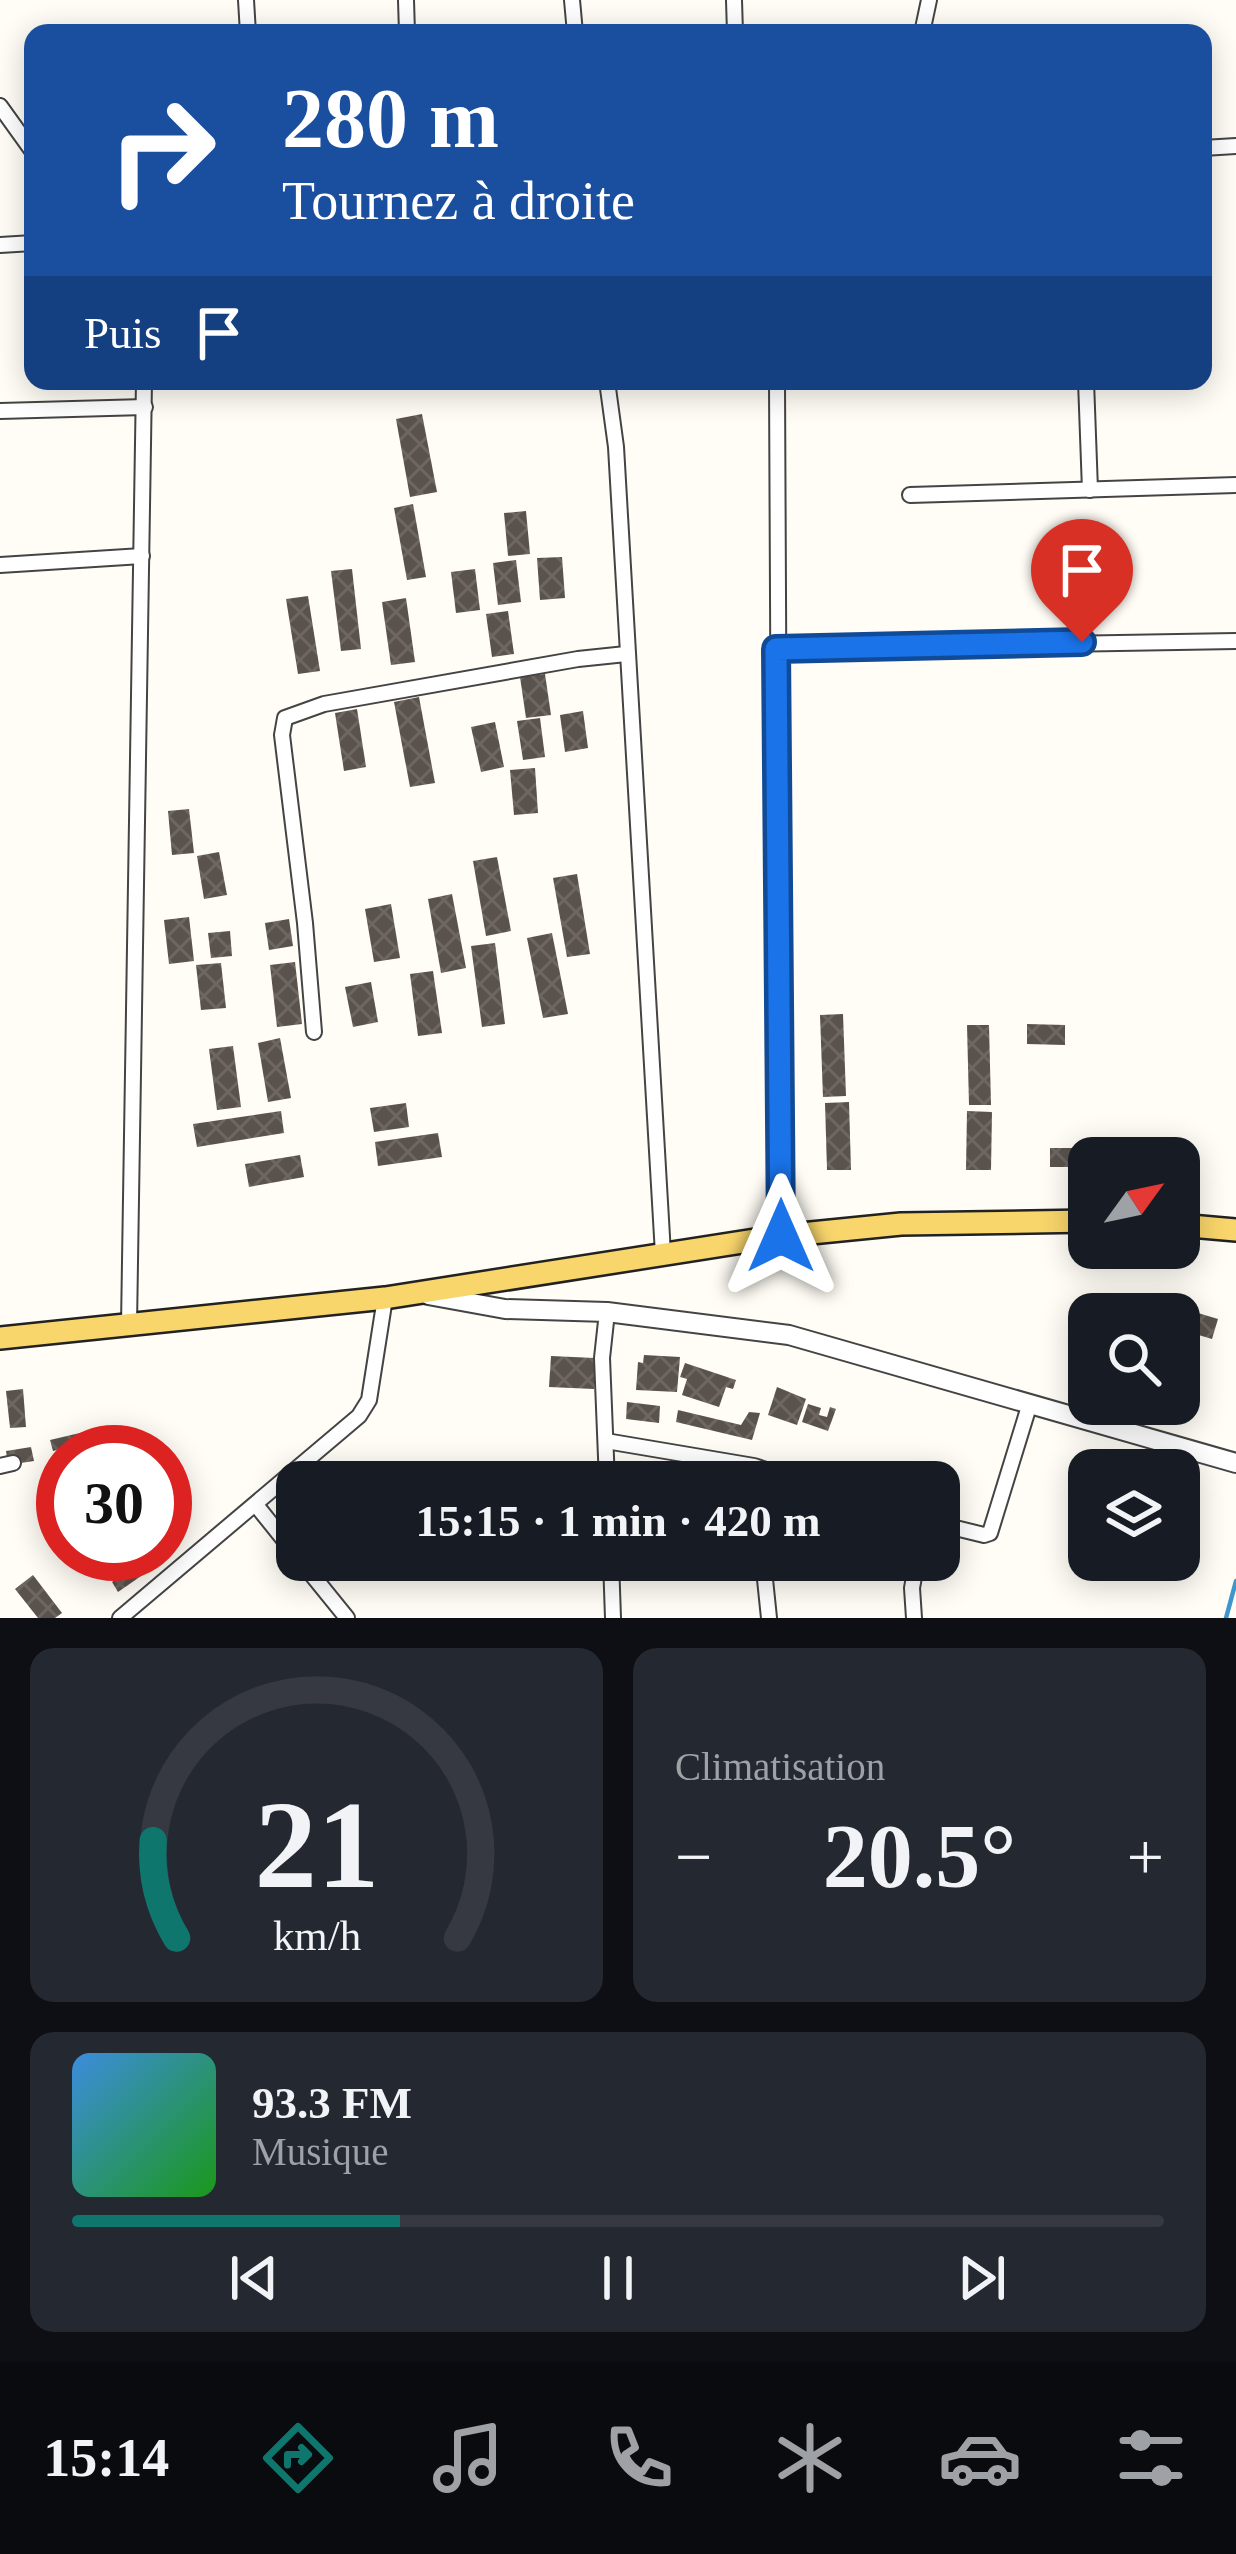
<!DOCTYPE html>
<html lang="fr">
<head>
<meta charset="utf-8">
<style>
  body { margin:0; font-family:Georgia,serif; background:#242831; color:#f1f3f6; height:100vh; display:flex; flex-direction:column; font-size:45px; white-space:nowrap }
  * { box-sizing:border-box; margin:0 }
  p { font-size:39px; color:#9ea1a6 }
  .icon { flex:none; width:66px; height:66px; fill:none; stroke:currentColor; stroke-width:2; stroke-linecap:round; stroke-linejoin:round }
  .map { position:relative; height:1618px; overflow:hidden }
  .details { display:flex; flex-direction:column; gap:30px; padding:30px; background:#0d0f14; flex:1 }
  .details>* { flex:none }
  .guide { position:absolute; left:24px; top:24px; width:1188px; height:366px; border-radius:24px; box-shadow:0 6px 30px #0003; background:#1a4fa0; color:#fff; overflow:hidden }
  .needle { width:78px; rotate:57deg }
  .fabs { position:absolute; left:1068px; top:1137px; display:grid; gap:24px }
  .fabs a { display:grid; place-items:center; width:132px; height:132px; border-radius:24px; background:#171b24; box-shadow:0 6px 30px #0003; font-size:60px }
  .speed { position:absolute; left:36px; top:1425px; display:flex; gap:24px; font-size:60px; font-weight:700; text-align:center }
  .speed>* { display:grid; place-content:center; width:156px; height:156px; border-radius:50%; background:#171b24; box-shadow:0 6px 30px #0003; line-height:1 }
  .speed .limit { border:18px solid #d22; background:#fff; color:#111 }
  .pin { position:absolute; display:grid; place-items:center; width:102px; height:102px; color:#fff; margin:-123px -51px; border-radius:50% 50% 50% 0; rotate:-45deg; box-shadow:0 0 12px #0007 }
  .pin .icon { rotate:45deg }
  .me { position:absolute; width:132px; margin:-66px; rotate:0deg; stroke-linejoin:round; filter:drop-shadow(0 0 9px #0008) }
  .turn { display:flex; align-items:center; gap:42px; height:252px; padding:0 60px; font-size:54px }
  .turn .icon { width:156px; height:156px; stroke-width:2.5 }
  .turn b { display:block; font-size:84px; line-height:102px }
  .then { display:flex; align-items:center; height:114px; padding:0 60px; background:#0003; gap:24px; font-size:45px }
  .big { font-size:90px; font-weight:800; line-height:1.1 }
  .details .card { flex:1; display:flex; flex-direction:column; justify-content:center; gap:18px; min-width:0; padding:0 42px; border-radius:24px; background:#242831 }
  .details .dial { align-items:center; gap:0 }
  .dial svg { height:312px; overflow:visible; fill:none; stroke:#363941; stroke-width:7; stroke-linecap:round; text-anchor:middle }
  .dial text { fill:#f1f3f6; stroke:none }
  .song { display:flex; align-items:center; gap:36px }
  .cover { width:144px; height:144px; border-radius:18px; background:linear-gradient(135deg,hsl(210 70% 55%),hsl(120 70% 35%)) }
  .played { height:12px; border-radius:6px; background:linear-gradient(90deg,#0f766e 30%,#363941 30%) }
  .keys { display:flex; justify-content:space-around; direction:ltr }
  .heat { display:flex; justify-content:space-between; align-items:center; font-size:66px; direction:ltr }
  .details .tiles { flex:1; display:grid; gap:30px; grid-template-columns:1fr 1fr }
  .card:last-child { grid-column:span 2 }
  .trip { position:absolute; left:276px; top:1461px; width:684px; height:120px; border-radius:24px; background:#171b24; box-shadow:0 6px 30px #0003; font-weight:800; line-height:120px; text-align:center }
  .tab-bar { display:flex; height:192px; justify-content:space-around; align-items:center; background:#090b0e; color:#9ea1a6 }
  .tab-bar .icon { width:84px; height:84px }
  .tab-bar .active { color:#0f766e }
  .tab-bar b { font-size:54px; color:#f1f3f6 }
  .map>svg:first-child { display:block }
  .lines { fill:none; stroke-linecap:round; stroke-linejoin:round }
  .stream { stroke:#3f96cf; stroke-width:4.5 }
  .building { fill:url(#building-cross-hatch) }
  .minor-casing { stroke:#444; stroke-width:18 }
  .tertiary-casing { stroke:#444; stroke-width:22 }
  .primary-casing { stroke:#222; stroke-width:26 }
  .minor { stroke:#fff; stroke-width:14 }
  .tertiary { stroke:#fff; stroke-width:18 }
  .primary { stroke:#f9d66b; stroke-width:21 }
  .route-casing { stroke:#114b97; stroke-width:30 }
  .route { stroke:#1a73e8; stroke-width:21 }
</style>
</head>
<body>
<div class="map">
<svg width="1236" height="1618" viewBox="0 0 1236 1618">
  <defs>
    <pattern id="building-cross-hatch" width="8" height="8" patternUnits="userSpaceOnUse" patternTransform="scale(3)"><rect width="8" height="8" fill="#5a524d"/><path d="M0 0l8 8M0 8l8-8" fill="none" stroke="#6d6662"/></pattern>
  </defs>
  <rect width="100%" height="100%" fill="#fffdf5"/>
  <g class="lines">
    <path class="stream" d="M 1226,1618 L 1236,1581"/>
  </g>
  <g class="building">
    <path d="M 422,414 L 437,492 L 410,497 L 396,419 Z"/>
    <path d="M 413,504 L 426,577 L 407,580 L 394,508 Z"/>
    <path d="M 526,511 L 530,554 L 508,556 L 504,513 Z"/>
    <path d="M 562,557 L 565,598 L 540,600 L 537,558 Z"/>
    <path d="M 516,560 L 521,602 L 498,605 L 493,563 Z"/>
    <path d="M 352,569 L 361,649 L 341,651 L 331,571 Z"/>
    <path d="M 475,569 L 480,610 L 456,613 L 451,572 Z"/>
    <path d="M 308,596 L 320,671 L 298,674 L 286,599 Z"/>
    <path d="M 406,598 L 415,662 L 391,665 L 382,602 Z"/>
    <path d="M 508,611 L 514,654 L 492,657 L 486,614 Z"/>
    <path d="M 545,674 L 551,715 L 526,718 L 520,677 Z"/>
    <path d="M 419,697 L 435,783 L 410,787 L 394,702 Z"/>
    <path d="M 357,709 L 366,767 L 344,771 L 335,713 Z"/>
    <path d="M 583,711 L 588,748 L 565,752 L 560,715 Z"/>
    <path d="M 540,718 L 545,757 L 523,760 L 517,721 Z"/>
    <path d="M 495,722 L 504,767 L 481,772 L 471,727 Z"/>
    <path d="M 535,768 L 538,813 L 514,815 L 510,770 Z"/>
    <path d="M 189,809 L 194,853 L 172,855 L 168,811 Z"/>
    <path d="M 219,852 L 227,895 L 204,899 L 197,856 Z"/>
    <path d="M 497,857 L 511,931 L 486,936 L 473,861 Z"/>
    <path d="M 577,874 L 590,954 L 567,957 L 553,878 Z"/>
    <path d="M 452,894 L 466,968 L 441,973 L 428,899 Z"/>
    <path d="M 391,904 L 400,958 L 374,962 L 365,909 Z"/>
    <path d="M 189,917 L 194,961 L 169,964 L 164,920 Z"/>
    <path d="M 289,919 L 293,946 L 269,950 L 265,923 Z"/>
    <path d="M 230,931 L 232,956 L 211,958 L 208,933 Z"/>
    <path d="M 552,933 L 568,1014 L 543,1018 L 527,938 Z"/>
    <path d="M 495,943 L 505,1024 L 482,1027 L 471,946 Z"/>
    <path d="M 295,962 L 302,1024 L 277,1027 L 270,965 Z"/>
    <path d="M 221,963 L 226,1008 L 201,1010 L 196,965 Z"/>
    <path d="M 433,971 L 442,1033 L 418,1036 L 410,974 Z"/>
    <path d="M 371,982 L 378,1022 L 353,1027 L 345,987 Z"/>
    <path d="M 843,1014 L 846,1096 L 823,1097 L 820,1015 Z"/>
    <path d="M 1027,1024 L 1065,1025 L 1065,1045 L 1027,1044 Z"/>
    <path d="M 967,1025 L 989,1025 L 991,1105 L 969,1105 Z"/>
    <path d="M 280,1038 L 291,1098 L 268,1102 L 258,1043 Z"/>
    <path d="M 233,1046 L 241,1107 L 217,1110 L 209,1049 Z"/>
    <path d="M 849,1102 L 851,1170 L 827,1170 L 825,1103 Z"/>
    <path d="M 406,1103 L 409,1127 L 374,1132 L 370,1108 Z"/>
    <path d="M 281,1111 L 284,1133 L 197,1147 L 193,1124 Z"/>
    <path d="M 967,1111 L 992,1112 L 991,1170 L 966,1170 Z"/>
    <path d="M 438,1133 L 442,1157 L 378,1166 L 375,1142 Z"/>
    <rect x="1050" y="1148" width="22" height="19"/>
    <path d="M 300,1155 L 304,1177 L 249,1187 L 245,1164 Z"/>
    <path d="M 1188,1310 L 1218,1319 L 1212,1339 L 1182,1330 Z"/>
    <path d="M 644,1355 L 680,1357 L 677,1392 L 636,1390 L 638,1362 L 643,1363 Z"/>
    <path d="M 551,1356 L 595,1358 L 594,1389 L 549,1387 Z"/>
    <path d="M 685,1363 L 736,1380 L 733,1389 L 726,1387 L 719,1407 L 682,1395 L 687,1379 L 680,1377 Z"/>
    <path d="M 777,1387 L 806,1399 L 797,1425 L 768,1415 Z"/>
    <path d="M 23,1389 L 26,1427 L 10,1428 L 6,1391 Z"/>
    <path d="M 627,1402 L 660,1406 L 659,1423 L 626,1419 Z"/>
    <path d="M 808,1404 L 821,1408 L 819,1415 L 827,1417 L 830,1407 L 836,1409 L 828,1431 L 802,1422 Z"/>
    <path d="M 678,1410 L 741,1425 L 749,1412 L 760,1413 L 752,1440 L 676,1422 Z"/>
    <path d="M 84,1432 L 87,1443 L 53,1451 L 50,1440 Z"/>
    <path d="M 31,1447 L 34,1461 L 8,1465 L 6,1451 Z"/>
    <path d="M 138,1565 L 144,1574 L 118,1592 L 112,1582 Z"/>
    <path d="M 33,1575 L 62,1613 L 55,1618 L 38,1618 L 15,1589 Z"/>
  </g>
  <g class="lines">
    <g class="minor-casing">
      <g id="minor">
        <path d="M 246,0 L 248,33"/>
        <path d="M 406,0 L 407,33"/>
        <path d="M 572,0 L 575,33"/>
        <path d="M 734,0 L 735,33"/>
        <path d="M 922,33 L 929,0"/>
        <path d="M 0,106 L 33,152"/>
        <path d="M 1203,148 L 1236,146"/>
        <path d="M 0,245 L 33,243"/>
        <path d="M 607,381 L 616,447 L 663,1254"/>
        <path d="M 777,381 L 781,1236"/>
        <path d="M 1086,381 L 1090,490"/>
        <path d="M 0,411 L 145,407"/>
        <path d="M 910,495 L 1236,485"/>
        <path d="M 0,565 L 142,556"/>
        <path d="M 776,649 L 1236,641"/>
        <path d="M 314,1032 L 305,923 L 282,735 L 285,718 L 324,704 L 578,659 L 626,654"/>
        <path d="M 607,1312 L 602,1358 L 607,1482"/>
        <path d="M 129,1325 L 144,381"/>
        <path d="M 606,1441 L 754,1466 L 803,1482"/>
        <path d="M 0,1466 L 13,1463"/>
        <path d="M 256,1505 L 297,1556"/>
        <path d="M 939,1524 L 984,1535 L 990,1533 L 1030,1403"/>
        <path d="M 300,1560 L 347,1618"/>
        <path d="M 611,1560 L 613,1618"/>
        <path d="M 763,1560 L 769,1618"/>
        <path d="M 120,1618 L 359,1416 L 369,1400 L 385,1298"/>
        <path d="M 914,1618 L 912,1588 L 917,1560"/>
      </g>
    </g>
    <g class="tertiary-casing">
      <path id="tertiary" d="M 428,1295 L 505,1309 L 607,1312 L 789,1335 L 1236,1463"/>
    </g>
    <g class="primary-casing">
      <g id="primary">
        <path d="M 1179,1225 L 1236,1230"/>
        <path d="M 0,1338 L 385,1298 L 781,1236 L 901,1224 L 1089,1221"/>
      </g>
    </g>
    <use href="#minor" class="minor"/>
    <use href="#tertiary" class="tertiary"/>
    <use href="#primary" class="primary"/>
  </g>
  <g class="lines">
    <g class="route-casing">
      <path id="route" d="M 781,1236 L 776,649 L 1082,642"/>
    </g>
    <use href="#route" class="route"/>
  </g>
</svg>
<div class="fabs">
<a><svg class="needle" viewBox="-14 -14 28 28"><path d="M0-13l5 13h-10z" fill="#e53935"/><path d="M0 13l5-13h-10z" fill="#9ea1a6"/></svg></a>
<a><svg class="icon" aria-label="search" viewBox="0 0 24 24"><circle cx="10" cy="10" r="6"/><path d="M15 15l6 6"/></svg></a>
<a><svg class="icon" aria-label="layers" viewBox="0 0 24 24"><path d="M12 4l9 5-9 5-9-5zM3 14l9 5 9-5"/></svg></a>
</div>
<div class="speed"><div class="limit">30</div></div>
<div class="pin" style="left:1082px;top:642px;background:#d93025"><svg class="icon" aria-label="arrive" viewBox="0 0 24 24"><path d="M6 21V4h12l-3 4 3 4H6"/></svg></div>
<svg class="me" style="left:781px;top:1236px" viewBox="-20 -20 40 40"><path d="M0-17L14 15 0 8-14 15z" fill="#1a73e8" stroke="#fff" stroke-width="4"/></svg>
<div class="trip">15:15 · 1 min · 420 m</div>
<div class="guide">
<div class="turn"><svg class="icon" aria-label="right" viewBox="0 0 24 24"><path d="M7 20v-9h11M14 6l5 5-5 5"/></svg><div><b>280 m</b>Tournez à droite</div></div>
<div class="then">Puis<svg class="icon" aria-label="arrive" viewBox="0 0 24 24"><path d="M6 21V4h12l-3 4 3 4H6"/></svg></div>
</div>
</div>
<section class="details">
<div class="tiles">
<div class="card dial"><svg viewBox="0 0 100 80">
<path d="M14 69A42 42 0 1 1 86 69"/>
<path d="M14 69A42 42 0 0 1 8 44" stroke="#0f766e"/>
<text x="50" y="56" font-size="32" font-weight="700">21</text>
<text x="50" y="72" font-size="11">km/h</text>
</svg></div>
<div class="card"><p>Climatisation</p>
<div class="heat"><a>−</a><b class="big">20.5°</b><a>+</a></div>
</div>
<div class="card">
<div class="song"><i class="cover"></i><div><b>93.3 FM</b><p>Musique</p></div></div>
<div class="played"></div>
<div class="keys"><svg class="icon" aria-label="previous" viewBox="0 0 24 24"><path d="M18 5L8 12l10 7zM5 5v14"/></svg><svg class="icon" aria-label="pause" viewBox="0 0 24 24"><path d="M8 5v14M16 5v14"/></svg><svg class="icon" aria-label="next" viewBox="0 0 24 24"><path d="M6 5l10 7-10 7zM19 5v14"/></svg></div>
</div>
</div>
</section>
<nav class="tab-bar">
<b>15:14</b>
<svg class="icon active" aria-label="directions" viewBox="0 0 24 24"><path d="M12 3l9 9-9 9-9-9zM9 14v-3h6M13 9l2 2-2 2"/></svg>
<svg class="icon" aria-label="music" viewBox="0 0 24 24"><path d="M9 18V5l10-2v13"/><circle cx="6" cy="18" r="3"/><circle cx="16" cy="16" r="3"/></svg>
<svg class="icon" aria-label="phone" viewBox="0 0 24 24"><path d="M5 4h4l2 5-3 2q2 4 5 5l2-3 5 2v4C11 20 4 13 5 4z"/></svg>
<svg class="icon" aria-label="climate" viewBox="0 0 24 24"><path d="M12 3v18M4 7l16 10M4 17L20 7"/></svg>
<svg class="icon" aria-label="car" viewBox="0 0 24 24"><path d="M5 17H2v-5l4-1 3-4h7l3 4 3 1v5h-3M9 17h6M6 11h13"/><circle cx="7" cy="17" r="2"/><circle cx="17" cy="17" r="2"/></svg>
<svg class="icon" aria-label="filters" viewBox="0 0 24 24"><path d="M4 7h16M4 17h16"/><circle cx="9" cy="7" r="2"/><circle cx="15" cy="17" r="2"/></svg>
</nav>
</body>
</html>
